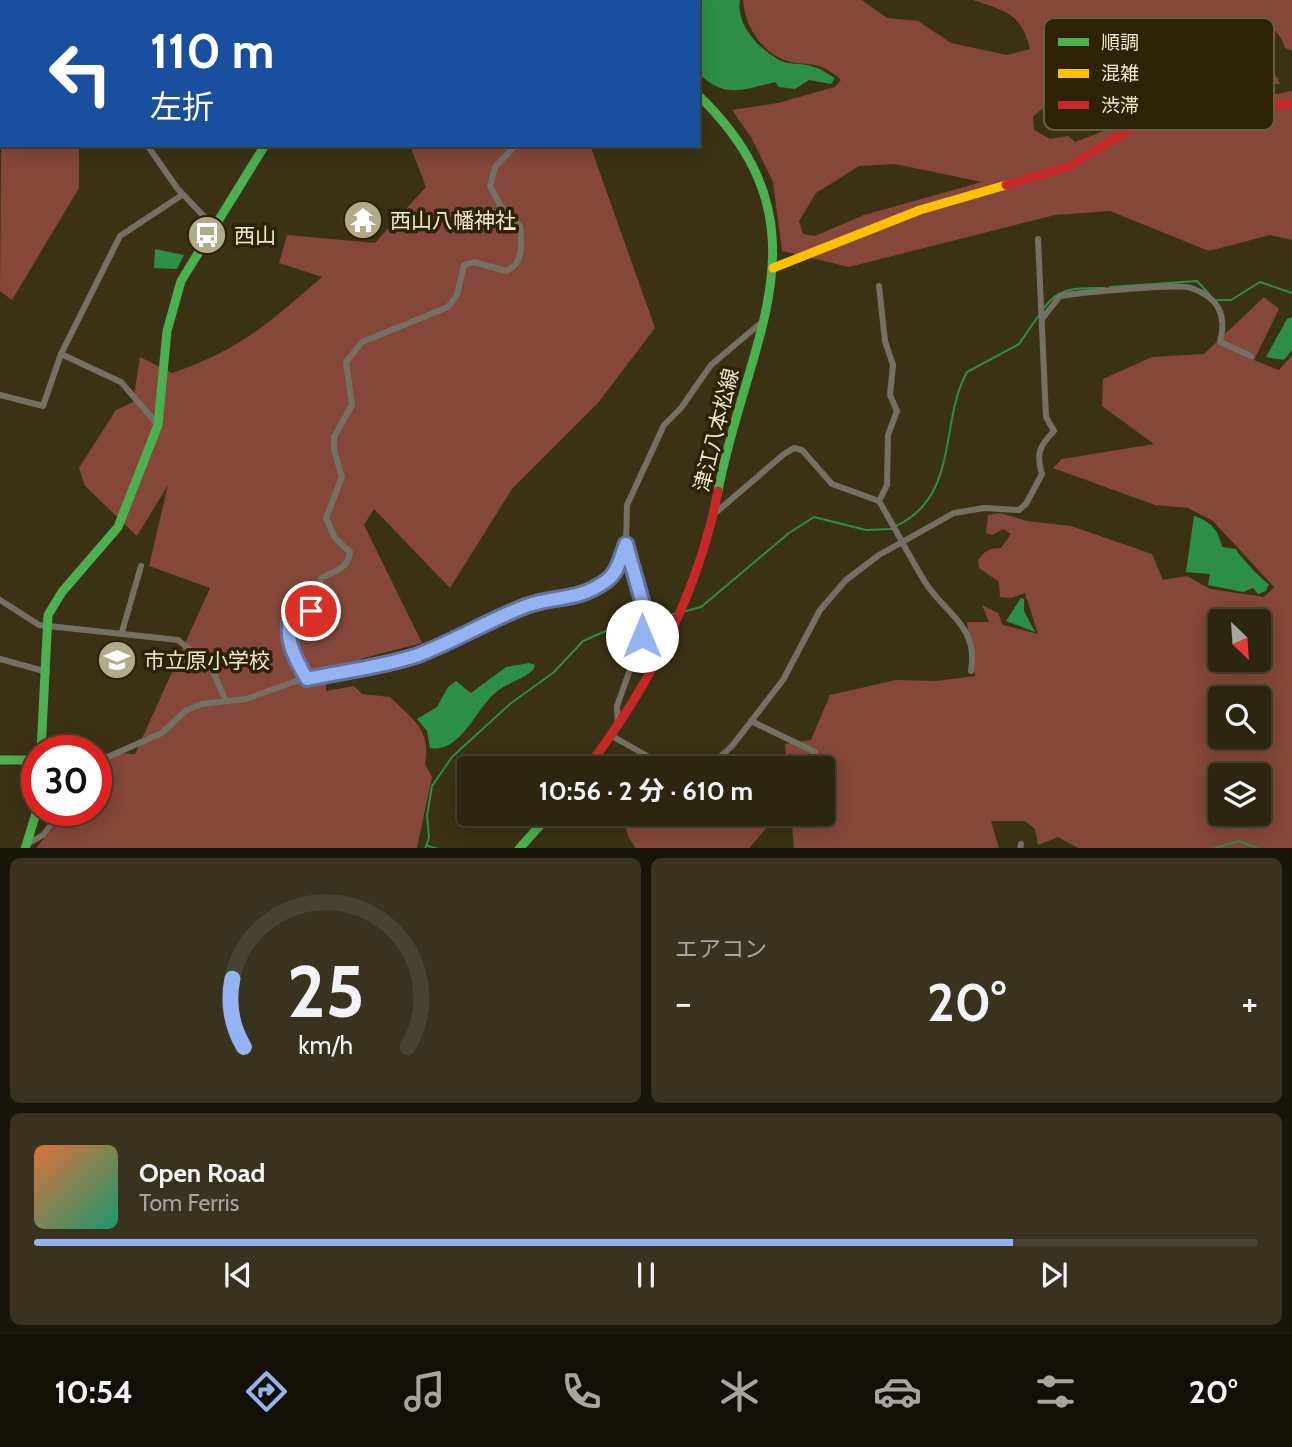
<!DOCTYPE html>
<html lang="ja">
<head>
<meta charset="utf-8">
<style>
  body { margin:0; font-family:Cabin,"Noto Sans JP",sans-serif; background:#38321e; color:#f1f3f6; height:100vh; display:flex; flex-direction:column; font-size:26px; white-space:nowrap }
  * { box-sizing:border-box; margin:0 }
  p { font-size:23px; color:#a6a59f }
  .icon { flex:none; width:38px; height:38px; fill:none; stroke:currentColor; stroke-width:2; stroke-linecap:round; stroke-linejoin:round }
  .map { position:relative; height:848px; overflow:hidden }
  .details { display:flex; flex-direction:column; gap:10px; padding:10px; background:#181509; flex:1 }
  .details>* { flex:none }
  .top-card { position:absolute; left:0px; top:0px; width:700px; height:147px; box-shadow:0 4px 18px #0003,0 0 0 2px #484330; background:#1a4fa0; color:#fff; overflow:hidden }
  .needle { width:46px; rotate:155deg }
  .buttons { position:absolute; left:1208px; top:609px; display:grid; gap:14px }
  .buttons a { display:grid; place-items:center; width:63px; height:63px; border-radius:7px; background:#2c2610; box-shadow:0 4px 18px #0003,0 0 0 2px #484330; font-size:35px }
  .speed { position:absolute; left:21px; top:735px; display:flex; gap:14px; font-size:35px; font-weight:700; text-align:center }
  .speed>* { display:grid; place-content:center; width:91px; height:91px; border-radius:50%; background:#2c2610; box-shadow:0 4px 18px #0003,0 0 0 2px #484330; line-height:1 }
  .speed .limit { border:10px solid #d22; background:#fff; color:#111 }
  .pin { position:absolute; display:grid; place-items:center; width:60px; height:60px; color:#fff; margin:-30px; border:4px solid #fff; border-radius:50%; box-shadow:0 2px 7px #0007 }
  .me { position:absolute; width:77px; margin:-38px; rotate:0deg; stroke-linejoin:round; filter:drop-shadow(0 0 5px #0008) }
  .turn { display:flex; align-items:center; gap:24px; height:147px; padding:0 35px; font-size:32px }
  .turn .icon { width:91px; height:91px; stroke-width:2.5 }
  .turn b { display:block; font-size:49px; line-height:60px }
  .big { font-size:52px; font-weight:700; line-height:1.1 }
  .details .widget { flex:1; display:flex; flex-direction:column; justify-content:center; gap:10px; min-width:0; padding:0 24px; border-radius:10px; background:#38321e }
  .details .dial { align-items:center; gap:0 }
  .dial svg { height:182px; overflow:visible; fill:none; stroke:#484330; stroke-width:7; stroke-linecap:round; text-anchor:middle }
  .dial text { fill:#f1f3f6; stroke:none }
  .song { display:flex; align-items:center; gap:21px }
  .cover { width:84px; height:84px; border-radius:10px; background:linear-gradient(135deg,hsl(20 70% 55%),hsl(160 70% 35%)) }
  .played { height:7px; border-radius:4px; background:linear-gradient(90deg,#95b2f1 80%,#484330 80%) }
  .keys { display:flex; justify-content:space-around; direction:ltr }
  .heat { display:flex; justify-content:space-between; align-items:center; font-size:38px; direction:ltr }
  .details .tiles { flex:1; display:grid; gap:10px; grid-template-columns:1fr 1fr }
  .widget:last-child { grid-column:span 2 }
  .trip { position:absolute; left:457px; top:756px; width:378px; height:70px; border-radius:7px; background:#2c2610; box-shadow:0 4px 18px #0003,0 0 0 2px #484330; font-weight:700; line-height:70px; text-align:center }
  .dock { display:flex; height:112px; justify-content:space-around; align-items:center; background:#120f06; color:#a6a59f }
  .dock .icon { width:49px; height:49px }
  .dock .active { color:#95b2f1 }
  .dock b { font-size:32px; color:#f1f3f6 }
  .map>svg:first-child { display:block }
  .green { fill:#84473a; fill-rule:evenodd }
  .water { fill:#2c8e49 }
  .lines { fill:none; stroke-linecap:round; stroke-linejoin:round }
  .stream { stroke:#2c8e49; stroke-width:2 }
  .street { stroke:#757064; stroke-width:6 }
  .fast { stroke:#4caf50; stroke-width:9 }
  .slow { stroke:#ffc107; stroke-width:9 }
  .jam { stroke:#c62828; stroke-width:9 }
  .route-casing { stroke:#61749d; stroke-width:18 }
  .route { stroke:#95b2f1; stroke-width:12 }
  .labels { text-anchor:middle; dominant-baseline:central; stroke-width:7; stroke-linejoin:round; paint-order:stroke }
  .poi-label { font-size:21px; fill:#f4e9ca; stroke:#2b2208; text-anchor:start }
  .street-label { font-size:21px; fill:#f4e9ca; stroke:#2b2208 }
  .key { fill:#2b2208; stroke:#675e42; stroke-width:2 }
  .key-label { font-size:19px; fill:#f4e9ca }
</style>
</head>
<body>
<div class="map">
<svg width="1292" height="849" viewBox="0 0 1292 849">
  <rect width="100%" height="100%" fill="#3b3216"/>
  <g class="green">
    <rect x="322" y="0" width="210" height="2"/>
    <path d="M 743,0 L 862,0 L 887,18 L 918,21 L 951,43 L 1007,55 L 1030,49 C 1021,13 1006,11 973,0 L 1292,0 L 1292,51 L 1285,48 C 1279,29 1266,21 1246,17 C 1247,40 1271,63 1280,84 L 1261,84 L 1262,89 L 1276,94 L 1292,91 L 1292,240 L 1270,235 L 1209,251 L 1110,211 L 1055,215 L 849,267 L 782,251 L 773,182 L 751,137 L 732,110 L 778,103 L 835,87 L 841,80 C 814,55 804,70 780,58 C 757,46 745,24 743,0 ZM 1059,17 L 1083,26 L 1089,37 L 1105,43 L 1120,58 L 1121,80 L 1100,106 L 1104,131 L 1075,142 L 1068,136 L 1050,139 L 1034,130 L 1033,117 L 1059,93 L 1066,60 ZM 895,164 L 982,182 L 864,215 L 815,236 L 803,234 L 799,221 L 816,193 L 859,166 Z"/>
    <path d="M 2,54 L 2,145 L 79,145 L 79,188 L 12,300 L 0,291 Z"/>
    <path d="M 410,145 L 590,145 L 655,328 L 598,403 L 512,489 L 450,588 L 374,509 L 364,525 L 422,643 L 364,658 L 326,675 L 326,691 L 354,686 L 362,694 L 390,697 C 412,719 432,730 425,764 L 432,777 L 417,848 L 35,849 L 69,810 L 96,810 L 96,767 L 115,753 L 135,754 L 210,588 L 149,566 L 168,485 L 137,536 L 85,486 L 79,468 L 116,410 L 133,402 L 140,357 L 172,373 C 240,350 269,323 322,277 L 279,263 L 287,235 L 375,243 L 426,187 Z"/>
    <path d="M 1264,297 L 1279,309 L 1254,360 L 1279,370 L 1292,355 L 1292,848 L 1078,848 L 1058,837 L 1038,845 L 1035,829 L 1025,821 L 991,821 L 999,848 L 794,848 L 791,814 L 822,814 L 822,768 L 787,768 L 785,744 L 811,740 L 830,695 L 896,680 L 936,681 L 975,676 L 967,622 L 989,622 L 982,605 L 998,613 L 1003,625 L 1038,634 L 1025,593 L 1011,598 L 1000,597 L 999,582 L 979,568 L 978,560 C 984,551 990,548 1001,548 L 1011,534 L 1003,529 L 992,535 L 986,533 L 988,515 L 1000,513 L 1027,521 L 1071,526 L 1152,554 L 1163,580 L 1187,576 L 1210,589 L 1264,597 L 1274,587 L 1213,521 L 1188,508 L 1155,505 L 1053,468 L 1062,459 L 1154,444 L 1102,406 L 1103,379 L 1152,357 L 1204,354 ZM 1220,621 L 1258,621 L 1258,660 L 1220,660 ZM 1220,698 L 1258,698 L 1258,737 L 1220,737 ZM 1220,775 L 1258,775 L 1258,814 L 1220,814 Z"/>
    <path d="M 624,814 L 729,814 L 725,824 L 738,827 L 751,814 L 778,815 L 749,848 L 636,849 L 627,834 Z"/>
  </g>
  <g class="water">
    <path d="M 620,0 L 740,0 C 736,26 759,48 779,60 C 788,65 802,63 811,66 C 820,68 828,74 835,78 L 831,84 L 809,80 L 795,89 L 779,87 L 775,82 C 742,90 725,99 698,73 L 698,2 Z"/>
    <path d="M 155,249 L 184,255 L 177,269 L 154,268 Z"/>
    <path d="M 1292,317 L 1292,350 L 1284,360 L 1266,357 L 1287,319 Z"/>
    <path d="M 1194,516 C 1211,522 1218,529 1222,547 L 1236,549 C 1240,557 1262,580 1269,584 L 1266,591 L 1258,594 L 1253,588 L 1243,592 L 1208,585 L 1210,574 L 1186,572 Z"/>
    <path d="M 1021,598 L 1024,599 L 1024,611 L 1035,632 L 1006,621 Z"/>
    <path d="M 529,663 L 535,665 L 533,670 C 522,680 506,683 495,693 C 475,710 461,753 430,748 L 427,731 L 417,719 L 437,707 L 448,687 L 456,681 L 471,693 L 506,667 Z"/>
  </g>
  <g class="lines">
    <g class="stream">
      <path d="M 1110,287 L 1197,281 L 1210,295"/>
      <path d="M 1217,300 L 1231,300 L 1260,282 L 1292,293"/>
      <path d="M 1044,308 C 1059,286 1080,288 1105,288"/>
      <path d="M 896,526 C 960,496 939,422 967,372 L 1019,344 L 1039,315"/>
      <path d="M 686,611 L 701,607 L 789,533 L 814,517 L 866,530 L 891,529"/>
      <path d="M 645,621 L 677,613"/>
      <path d="M 428,846 L 438,849"/>
      <path d="M 425,849 L 429,838 L 427,816 L 432,786 L 452,757 L 510,704 L 554,672 L 583,641 L 606,631 L 640,622"/>
      <path d="M 1212,849 L 1239,841 L 1259,849"/>
    </g>
    <g class="street">
      <path d="M 38,0 L 40,2"/>
      <path d="M 292,0 L 294,2"/>
      <path d="M 603,0 L 604,2"/>
      <path d="M 313,2 L 313,0"/>
      <path d="M 589,2 L 592,0"/>
      <path d="M 0,47 L 2,46"/>
      <path d="M 0,131 L 2,129"/>
      <path d="M 147,145 L 177,188 L 213,226"/>
      <path d="M 1042,319 L 1060,296 C 1078,293 1178,283 1191,288 C 1219,298 1227,315 1220,342 L 1251,356"/>
      <path d="M 61,354 L 121,382 L 158,425"/>
      <path d="M 0,395 L 43,406 L 61,354 L 120,236 L 179,197"/>
      <path d="M 879,501 L 887,485 L 888,435 L 897,411 L 890,395 L 893,365 L 885,341 L 879,286"/>
      <path d="M 713,515 L 784,454 L 794,448 L 802,450 L 832,484 L 879,501 C 895,528 909,556 925,582 C 944,613 979,625 971,671"/>
      <path d="M 0,600 L 39,625 L 178,640 L 211,667 L 226,701"/>
      <path d="M 122,632 L 141,566"/>
      <path d="M 0,659 L 47,672"/>
      <path d="M 307,679 C 294,657 282,637 293,612 L 315,609 L 321,578 C 334,572 349,568 350,552 L 335,538 L 326,518 L 342,477 L 334,450 L 334,437 L 352,405 L 346,362 L 362,342 L 448,307 L 457,295 L 464,265 L 474,262 L 506,271 C 524,264 522,243 520,226 L 500,205 L 490,186 L 495,167 L 516,145"/>
      <path d="M 751,721 L 815,752"/>
      <path d="M 618,726 L 617,706 L 642,636 L 644,615 L 626,544 L 627,505 L 664,425 L 681,408 L 711,365 L 762,322"/>
      <path d="M 612,736 L 649,757 L 682,763 L 720,757 L 732,746 L 783,680 L 820,610 L 846,580 L 879,555 L 954,513 L 984,508 L 1019,510 L 1026,504 L 1042,474 C 1036,454 1039,446 1054,431 L 1046,417 L 1038,239"/>
      <path d="M 96,766 L 103,759 L 162,733 L 185,711 L 201,704 L 246,699 L 296,681 L 397,661 L 437,647 L 525,606 L 548,600 L 570,599 L 589,591 L 615,573 L 626,544"/>
      <path d="M 29,843 L 43,835 L 63,810"/>
      <path d="M 1020,849 L 1021,844"/>
    </g>
    <g class="fast">
      <path d="M 597,0 L 599,2"/>
      <path d="M 698,95 C 835,227 747,338 718,491"/>
      <path d="M 41,751 L 48,615 L 62,592 L 118,527 L 158,425 L 167,331 L 181,281 L 265,145"/>
      <path d="M 0,760 L 37,760"/>
      <path d="M 25,849 L 37,810"/>
      <path d="M 519,849 L 550,814"/>
    </g>
    <path class="slow" d="M 773,268 L 920,210 L 1006,185"/>
    <g class="jam">
      <path d="M 1006,185 L 1068,167 L 1147,119 L 1292,104"/>
      <path d="M 587,768 C 650,685 698,594 718,491"/>
    </g>
  </g>
  <g class="lines">
    <g class="route-casing">
      <path id="route" d="M 311,611 L 292,612 C 283,637 294,657 307,679 C 344,671 383,667 418,655 C 455,641 489,620 526,606 C 556,595 577,602 606,581 C 618,573 621,556 626,544 L 642,601 L 642,636"/>
    </g>
    <use href="#route" class="route"/>
  </g>
  <defs>
    <g id="temple-disc" transform="scale(2.0125)"><circle r="9.5" fill="#b3a98b" stroke="#2b2208"/><path d="M0-6L5-2H3V0L6.5 2.5H4V6H1.5V3h-3V6H-4V2.5H-6.5L-3 0V-2H-5Z" fill="#fff"/></g>
    <g id="bus-disc" transform="scale(2.0125)"><circle r="9.5" fill="#b3a98b" stroke="#2b2208"/><path d="M-5-6H5V4H4V6H2V4H-2V6H-4V4H-5ZM-3.5-4V0h7V-4ZM-3.5 1.2v1.5H-2V1.2ZM2 1.2v1.5H3.5V1.2Z" fill="#fff"/></g>
    <g id="school-disc" transform="scale(2.0125)"><circle r="9.5" fill="#b3a98b" stroke="#2b2208"/><path d="M0-5L7-2L0 1L-7-2ZM-4 1L0 2.5L4 1V4Q0 6-4 4Z" fill="#fff"/></g>
  </defs>
  <g fill-rule="evenodd">
    <use href="#temple-disc" x="363" y="220"/>
    <use href="#bus-disc" x="207" y="235"/>
    <use href="#school-disc" x="117" y="660"/>
  </g>
  <g class="labels">
    <g class="poi-label">
      <text x="390" y="220">西山八幡神社</text>
      <text x="234" y="235">西山</text>
      <text x="144" y="660">市立原小学校</text>
    </g>
    <g class="street-label">
      <text transform="translate(716 430) rotate(-76)">津江八本松線</text>
    </g>
  </g>
  <rect x="1044" y="18" width="230" height="112" rx="10" class="key"/>
  <rect x="1058" y="38" width="31" height="8" fill="#4caf50"/>
  <rect x="1058" y="69" width="31" height="9" fill="#ffc107"/>
  <rect x="1058" y="101" width="31" height="8" fill="#c62828"/>
  <g class="key-label">
    <text x="1101" y="49">順調</text>
    <text x="1101" y="80">混雑</text>
    <text x="1101" y="112">渋滞</text>
  </g>
</svg>
<div class="buttons">
<a><svg class="needle" viewBox="-14 -14 28 28"><path d="M0-13l5 13h-10z" fill="#e53935"/><path d="M0 13l5-13h-10z" fill="#a6a59f"/></svg></a>
<a><svg class="icon" aria-label="search" viewBox="0 0 24 24"><circle cx="10" cy="10" r="6"/><path d="M15 15l6 6"/></svg></a>
<a><svg class="icon" aria-label="layers" viewBox="0 0 24 24"><path d="M12 4l9 5-9 5-9-5zM3 14l9 5 9-5"/></svg></a>
</div>
<div class="speed"><div class="limit">30</div></div>
<div class="pin" style="left:311px;top:611px;background:#d93025"><svg class="icon" aria-label="arrive" viewBox="0 0 24 24"><path d="M6 21V4h12l-3 4 3 4H6"/></svg></div>
<svg class="me" style="left:642px;top:636px" viewBox="-20 -20 40 40"><circle r="19" fill="#fff"/><path d="M0-13L10 11 0 6-10 11z" fill="#95b2f1"/></svg>
<div class="trip">10:56 · 2 分 · 610 m</div>
<div class="top-card">
<div class="turn"><svg class="icon" aria-label="left" viewBox="0 0 24 24"><path d="M17 20v-9H6M10 6l-5 5 5 5"/></svg><div><b>110 m</b>左折</div></div>
</div>
</div>
<section class="details">
<div class="tiles">
<div class="widget dial"><svg viewBox="0 0 100 80">
<path d="M14 69A42 42 0 1 1 86 69"/>
<path d="M14 69A42 42 0 0 1 9 39" stroke="#95b2f1"/>
<text x="50" y="56" font-size="32" font-weight="700">25</text>
<text x="50" y="72" font-size="11">km/h</text>
</svg></div>
<div class="widget"><p>エアコン</p>
<div class="heat"><a>−</a><b class="big">20°</b><a>+</a></div>
</div>
<div class="widget">
<div class="song"><i class="cover"></i><div><b>Open Road</b><p>Tom Ferris</p></div></div>
<div class="played"></div>
<div class="keys"><svg class="icon" aria-label="previous" viewBox="0 0 24 24"><path d="M18 5L8 12l10 7zM5 5v14"/></svg><svg class="icon" aria-label="pause" viewBox="0 0 24 24"><path d="M8 5v14M16 5v14"/></svg><svg class="icon" aria-label="next" viewBox="0 0 24 24"><path d="M6 5l10 7-10 7zM19 5v14"/></svg></div>
</div>
</div>
</section>
<nav class="dock">
<b>10:54</b>
<svg class="icon active" aria-label="directions" viewBox="0 0 24 24"><path d="M12 3l9 9-9 9-9-9zM9 14v-3h6M13 9l2 2-2 2"/></svg>
<svg class="icon" aria-label="music" viewBox="0 0 24 24"><path d="M9 18V5l10-2v13"/><circle cx="6" cy="18" r="3"/><circle cx="16" cy="16" r="3"/></svg>
<svg class="icon" aria-label="phone" viewBox="0 0 24 24"><path d="M5 4h4l2 5-3 2q2 4 5 5l2-3 5 2v4C11 20 4 13 5 4z"/></svg>
<svg class="icon" aria-label="climate" viewBox="0 0 24 24"><path d="M12 3v18M4 7l16 10M4 17L20 7"/></svg>
<svg class="icon" aria-label="car" viewBox="0 0 24 24"><path d="M5 17H2v-5l4-1 3-4h7l3 4 3 1v5h-3M9 17h6M6 11h13"/><circle cx="7" cy="17" r="2"/><circle cx="17" cy="17" r="2"/></svg>
<svg class="icon" aria-label="filters" viewBox="0 0 24 24"><path d="M4 7h16M4 17h16"/><circle cx="9" cy="7" r="2"/><circle cx="15" cy="17" r="2"/></svg>
<b>20°</b>
</nav>
</body>
</html>
